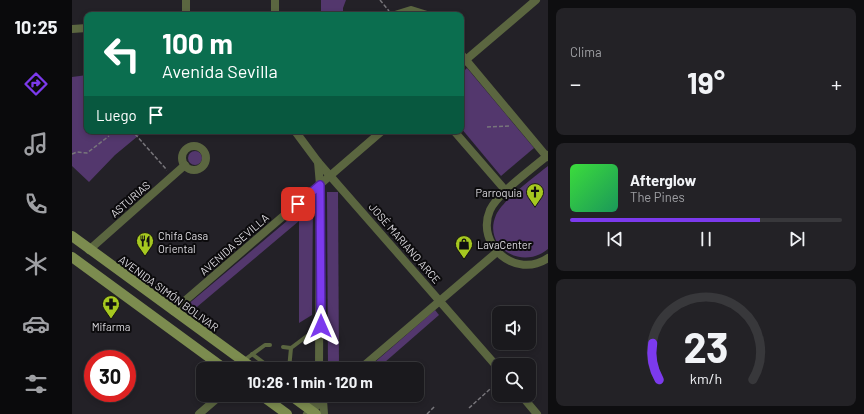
<!DOCTYPE html>
<html lang="es">
<head>
<meta charset="utf-8">
<style>
  body { margin:0; font-family:Barlow,sans-serif; background:#232226; color:#f1f3f6; height:100vh; display:flex; flex-direction:column; font-size:15px; white-space:nowrap }
  * { box-sizing:border-box; margin:0 }
  p { font-size:13px; color:#9fa0a4 }
  .icon { flex:none; width:22px; height:22px; fill:none; stroke:currentColor; stroke-width:2; stroke-linecap:round; stroke-linejoin:round }
  .map { position:relative; flex:1; overflow:hidden }
  .details { display:flex; flex-direction:column; gap:8px; padding:8px; background:#0e0e10; width:316px }
  .details>* { flex:none }
  .top-card { position:absolute; left:12px; top:12px; width:380px; height:122px; border-radius:8px; box-shadow:0 2px 6px #0003,0 0 0 1px #38383b; background:#0b6e4f; color:#fff; overflow:hidden }
  .controls { position:absolute; left:420px; top:306px; display:grid; gap:8px }
  .controls a { display:grid; place-items:center; width:44px; height:44px; border-radius:8px; background:#1a191d; box-shadow:0 2px 6px #0003,0 0 0 1px #38383b; font-size:20px }
  .speed { position:absolute; left:12px; top:350px; display:flex; gap:8px; font-size:20px; font-weight:700; text-align:center }
  .speed>* { display:grid; place-content:center; width:52px; height:52px; border-radius:50%; background:#1a191d; box-shadow:0 2px 6px #0003,0 0 0 1px #38383b; line-height:1 }
  .speed .limit { border:6px solid #d22; background:#fff; color:#111 }
  .pin { position:absolute; display:grid; place-items:center; width:34px; height:34px; color:#fff; margin:-17px; border-radius:8px; box-shadow:0 2px 6px #0006 }
  .me { position:absolute; width:44px; margin:-22px; rotate:0deg; stroke-linejoin:round; filter:drop-shadow(0 0 3px #0008) }
  .turn { display:flex; align-items:center; gap:14px; height:84px; padding:0 12px; font-size:18px }
  .turn .icon { width:52px; height:52px; stroke-width:2.5 }
  .turn b { display:block; font-size:28px; line-height:34px }
  .then { display:flex; align-items:center; height:38px; padding:0 12px; background:#0003; gap:8px; font-size:15px }
  .big { font-size:30px; font-weight:700; line-height:1.1 }
  .details .card { flex:1; display:flex; flex-direction:column; justify-content:center; gap:6px; min-width:0; padding:0 14px; border-radius:8px; background:#232226 }
  .details .dial { align-items:center; gap:0 }
  .dial svg { height:104px; overflow:visible; fill:none; stroke:#38383b; stroke-width:7; stroke-linecap:round; text-anchor:middle }
  .dial text { fill:#f1f3f6; stroke:none }
  .song { display:flex; align-items:center; gap:12px }
  .cover { width:48px; height:48px; border-radius:6px; background:linear-gradient(135deg,hsl(120 70% 55%),hsl(150 70% 35%)) }
  .played { height:4px; border-radius:2px; background:linear-gradient(90deg,#7c3aed 70%,#38383b 70%) }
  .keys { display:flex; justify-content:space-around; direction:ltr }
  .heat { display:flex; justify-content:space-between; align-items:center; font-size:22px; direction:ltr }
  .trip { position:absolute; left:124px; top:362px; width:228px; height:40px; border-radius:8px; background:#1a191d; box-shadow:0 2px 6px #0003,0 0 0 1px #38383b; font-weight:700; line-height:40px; text-align:center }
  main { display:flex; flex:1; min-height:0 }
  .menu { display:flex; flex-direction:column; width:72px; justify-content:space-around; align-items:center; background:#0a0a0c; color:#9fa0a4 }
  .menu .icon { width:28px; height:28px }
  .menu .current { color:#7c3aed }
  .menu b { font-size:18px; color:#f1f3f6 }
  .map>svg:first-child { display:block }
  .green { fill:#53376d }
  .lines { fill:none; stroke-linecap:round; stroke-linejoin:round }
  .path { stroke:#78767b; stroke-width:1.5; stroke-dasharray:4 2; stroke-linecap:butt }
  .service { stroke:#5b6640; stroke-width:4 }
  .minor { stroke:#5b6640; stroke-width:8 }
  .secondary { stroke:#7c8c4f; stroke-width:10 }
  .route-casing { stroke:#51269a; stroke-width:10 }
  .route { stroke:#7c3aed; stroke-width:7 }
  .labels { text-anchor:middle; dominant-baseline:central; stroke-width:4; stroke-linejoin:round; paint-order:stroke }
  .poi-label { font-size:11px; fill:#dedce1; stroke:#0c0b0d; text-anchor:start }
  .street-label { font-size:11px; fill:#dedce1; stroke:#0c0b0d }
</style>
</head>
<body>
<main>
<nav class="menu">
<b>10:25</b>
<svg class="icon current" aria-label="directions" viewBox="0 0 24 24"><path d="M12 3l9 9-9 9-9-9zM9 14v-3h6M13 9l2 2-2 2"/></svg>
<svg class="icon" aria-label="music" viewBox="0 0 24 24"><path d="M9 18V5l10-2v13"/><circle cx="6" cy="18" r="3"/><circle cx="16" cy="16" r="3"/></svg>
<svg class="icon" aria-label="phone" viewBox="0 0 24 24"><path d="M5 4h4l2 5-3 2q2 4 5 5l2-3 5 2v4C11 20 4 13 5 4z"/></svg>
<svg class="icon" aria-label="climate" viewBox="0 0 24 24"><path d="M12 3v18M4 7l16 10M4 17L20 7"/></svg>
<svg class="icon" aria-label="car" viewBox="0 0 24 24"><path d="M5 17H2v-5l4-1 3-4h7l3 4 3 1v5h-3M9 17h6M6 11h13"/><circle cx="7" cy="17" r="2"/><circle cx="17" cy="17" r="2"/></svg>
<svg class="icon" aria-label="filters" viewBox="0 0 24 24"><path d="M4 7h16M4 17h16"/><circle cx="9" cy="7" r="2"/><circle cx="15" cy="17" r="2"/></svg>
</nav>
<div class="map">
<svg width="476" height="414" viewBox="0 0 476 414">
  <rect width="100%" height="100%" fill="#232127"/>
  <g class="green">
    <path d="M 249,0 L 274,0 L 271,8 L 271,15 L 249,15 Z"/>
    <path d="M 395,68 L 462,148 L 429,176 L 389,128 L 389,74 Z"/>
    <path d="M 15,75 L 15,131 L 72,131 L 43,155 L 17,182 L 0,166 L 0,77 Z"/>
    <circle cx="123" cy="158" r="7"/>
    <path d="M 476,166 L 476,249 C 450,271 410,247 424,215 C 431,200 462,177 476,166 Z"/>
    <path d="M 255,192 L 266,192 L 267,369 L 256,369 Z"/>
    <path d="M 241,199 L 240,315 L 227,323 L 227,221 L 119,312 L 114,306 Z"/>
    <path d="M 363,310 L 367,315 L 305,369 L 295,369 Z"/>
  </g>
  <g class="lines">
    <g class="path">
      <path d="M 308,0 L 317,11"/>
      <path d="M 415,127 L 437,126"/>
      <path d="M 63,134 L 95,170"/>
      <path d="M 0,154 L 5,152 L 15,153 L 37,136"/>
      <path d="M 397,408 L 427,381"/>
      <path d="M 355,414 L 363,406"/>
    </g>
    <g class="service">
      <path d="M 211,347 L 219,348 L 247,327"/>
      <path d="M 180,354 L 200,369"/>
      <path d="M 171,361 L 193,345 L 198,345"/>
      <path d="M 217,364 L 224,369"/>
      <path d="M 217,369 L 219,348"/>
    </g>
    <g class="minor">
      <path d="M 114,0 L 114,15"/>
      <path d="M 203,0 L 203,15"/>
      <path d="M 323,15 L 339,10 L 355,15"/>
      <path d="M 0,29 L 15,28"/>
      <path d="M 389,54 L 475,157"/>
      <path d="M 389,64 L 464,0"/>
      <path d="M 223,131 L 246,162 L 427,369"/>
      <path d="M 382,131 L 434,191"/>
      <circle cx="122" cy="158" r="12"/>
      <path d="M 476,155 C 461,168 426,193 418,210 C 403,245 444,280 476,258"/>
      <path d="M 246,162 L 248,185 L 247,369"/>
      <path d="M 17,250 L 113,165"/>
      <path d="M 101,311 L 310,131"/>
      <path d="M 288,369 L 425,252"/>
      <path d="M 248,395 L 251,400 L 252,414"/>
      <path d="M 449,395 L 465,414"/>
      <path d="M 239,410 L 244,395"/>
      <path d="M 127,414 L 149,395"/>
      <path d="M 235,414 L 258,395"/>
    </g>
    <g class="secondary">
      <path d="M 0,236 L 182,369"/>
      <path d="M 0,257 L 153,369"/>
      <path d="M 189,395 L 215,414"/>
      <path d="M 218,395 L 244,414"/>
    </g>
  </g>
  <g class="lines">
    <g class="route-casing">
      <path id="route" d="M 226,204 L 248,185 L 249,326"/>
    </g>
    <use href="#route" class="route"/>
  </g>
  <defs>
    <g id="church-pin" transform="scale(0.9)"><path d="M0 17L-7.5 6A9.5 9.5 0 1 1 7.5 6Z" fill="#a6c820" stroke="#0c0b0d"/><path d="M-1.2-6h2.4v3.5h3.3v2.4h-3.3V6h-2.4V-.1h-3.3v-2.4h3.3Z" fill="#111"/></g>
    <g id="restaurant-pin" transform="scale(0.9)"><path d="M0 17L-7.5 6A9.5 9.5 0 1 1 7.5 6Z" fill="#a6c820" stroke="#0c0b0d"/><path d="M-5-6h1v4h1v-4h1v4h1v-4h1v5L-1.5 .5V6h-2V.5L-5-1ZM5-6V6H3V1.5H1.5Q1.5-4 5-6Z" fill="#111"/></g>
    <g id="shop-pin" transform="scale(0.9)"><path d="M0 17L-7.5 6A9.5 9.5 0 1 1 7.5 6Z" fill="#a6c820" stroke="#0c0b0d"/><path d="M-5-2.5h2.3a2.7 3.5 0 0 1 5.4 0H5L5.5 6h-11ZM-1.5-2.5h3a1.5 2.3 0 0 0-3 0Z" fill="#111"/></g>
    <g id="pharmacy-pin" transform="scale(0.9)"><path d="M0 17L-7.5 6A9.5 9.5 0 1 1 7.5 6Z" fill="#a6c820" stroke="#0c0b0d"/><path d="M-2-6h4v4h4v4h-4v4h-4v-4h-4v-4h4Z" fill="#111"/></g>
  </defs>
  <g fill-rule="evenodd">
    <use href="#church-pin" x="463" y="192"/>
    <use href="#restaurant-pin" x="73" y="241"/>
    <use href="#shop-pin" x="392" y="244"/>
    <use href="#pharmacy-pin" x="39" y="304"/>
  </g>
  <g class="labels">
    <g class="poi-label">
      <text x="450" y="192" text-anchor="end">Parroquia</text>
      <text x="86" y="235">Chifa Casa<tspan x="86" dy="13">Oriental</tspan></text>
      <text x="405" y="244">LavaCenter</text>
      <text x="39" y="326" text-anchor="middle">Mifarma</text>
    </g>
    <g class="street-label">
      <text transform="translate(58 199) rotate(-41)">ASTURIAS</text>
      <text transform="translate(333 243) rotate(49)">JOSÉ MARIANO ARCE</text>
      <text transform="translate(162 244) rotate(-41)">AVENIDA SEVILLA</text>
      <text transform="translate(97 293) rotate(36)">AVENIDA SIMÓN BOLIVAR</text>
    </g>
  </g>
</svg>
<div class="controls">
<a><svg class="icon" aria-label="sound" viewBox="0 0 24 24"><path d="M4 9h4l5-4v14l-5-4H4zM17 9q2 3 0 6"/></svg></a>
<a><svg class="icon" aria-label="search" viewBox="0 0 24 24"><circle cx="10" cy="10" r="6"/><path d="M15 15l6 6"/></svg></a>
</div>
<div class="speed"><div class="limit">30</div></div>
<div class="pin" style="left:226px;top:204px;background:#d93025"><svg class="icon" aria-label="arrive" viewBox="0 0 24 24"><path d="M6 21V4h12l-3 4 3 4H6"/></svg></div>
<svg class="me" style="left:249px;top:326px" viewBox="-20 -20 40 40"><path d="M0-17L14 15 0 8-14 15z" fill="#7c3aed" stroke="#fff" stroke-width="4"/></svg>
<div class="trip">10:26 · 1 min · 120 m</div>
<div class="top-card">
<div class="turn"><svg class="icon" aria-label="left" viewBox="0 0 24 24"><path d="M17 20v-9H6M10 6l-5 5 5 5"/></svg><div><b>100 m</b>Avenida Sevilla</div></div>
<div class="then">Luego<svg class="icon" aria-label="arrive" viewBox="0 0 24 24"><path d="M6 21V4h12l-3 4 3 4H6"/></svg></div>
</div>
</div>
<section class="details">
<div class="card"><p>Clima</p>
<div class="heat"><a>−</a><b class="big">19°</b><a>+</a></div>
</div>
<div class="card">
<div class="song"><i class="cover"></i><div><b>Afterglow</b><p>The Pines</p></div></div>
<div class="played"></div>
<div class="keys"><svg class="icon" aria-label="previous" viewBox="0 0 24 24"><path d="M18 5L8 12l10 7zM5 5v14"/></svg><svg class="icon" aria-label="pause" viewBox="0 0 24 24"><path d="M8 5v14M16 5v14"/></svg><svg class="icon" aria-label="next" viewBox="0 0 24 24"><path d="M6 5l10 7-10 7zM19 5v14"/></svg></div>
</div>
<div class="card dial"><svg viewBox="0 0 100 80">
<path d="M14 69A42 42 0 1 1 86 69"/>
<path d="M14 69A42 42 0 0 1 9 41" stroke="#7c3aed"/>
<text x="50" y="56" font-size="32" font-weight="700">23</text>
<text x="50" y="72" font-size="11">km/h</text>
</svg></div>
</section>
</main>
</body>
</html>
